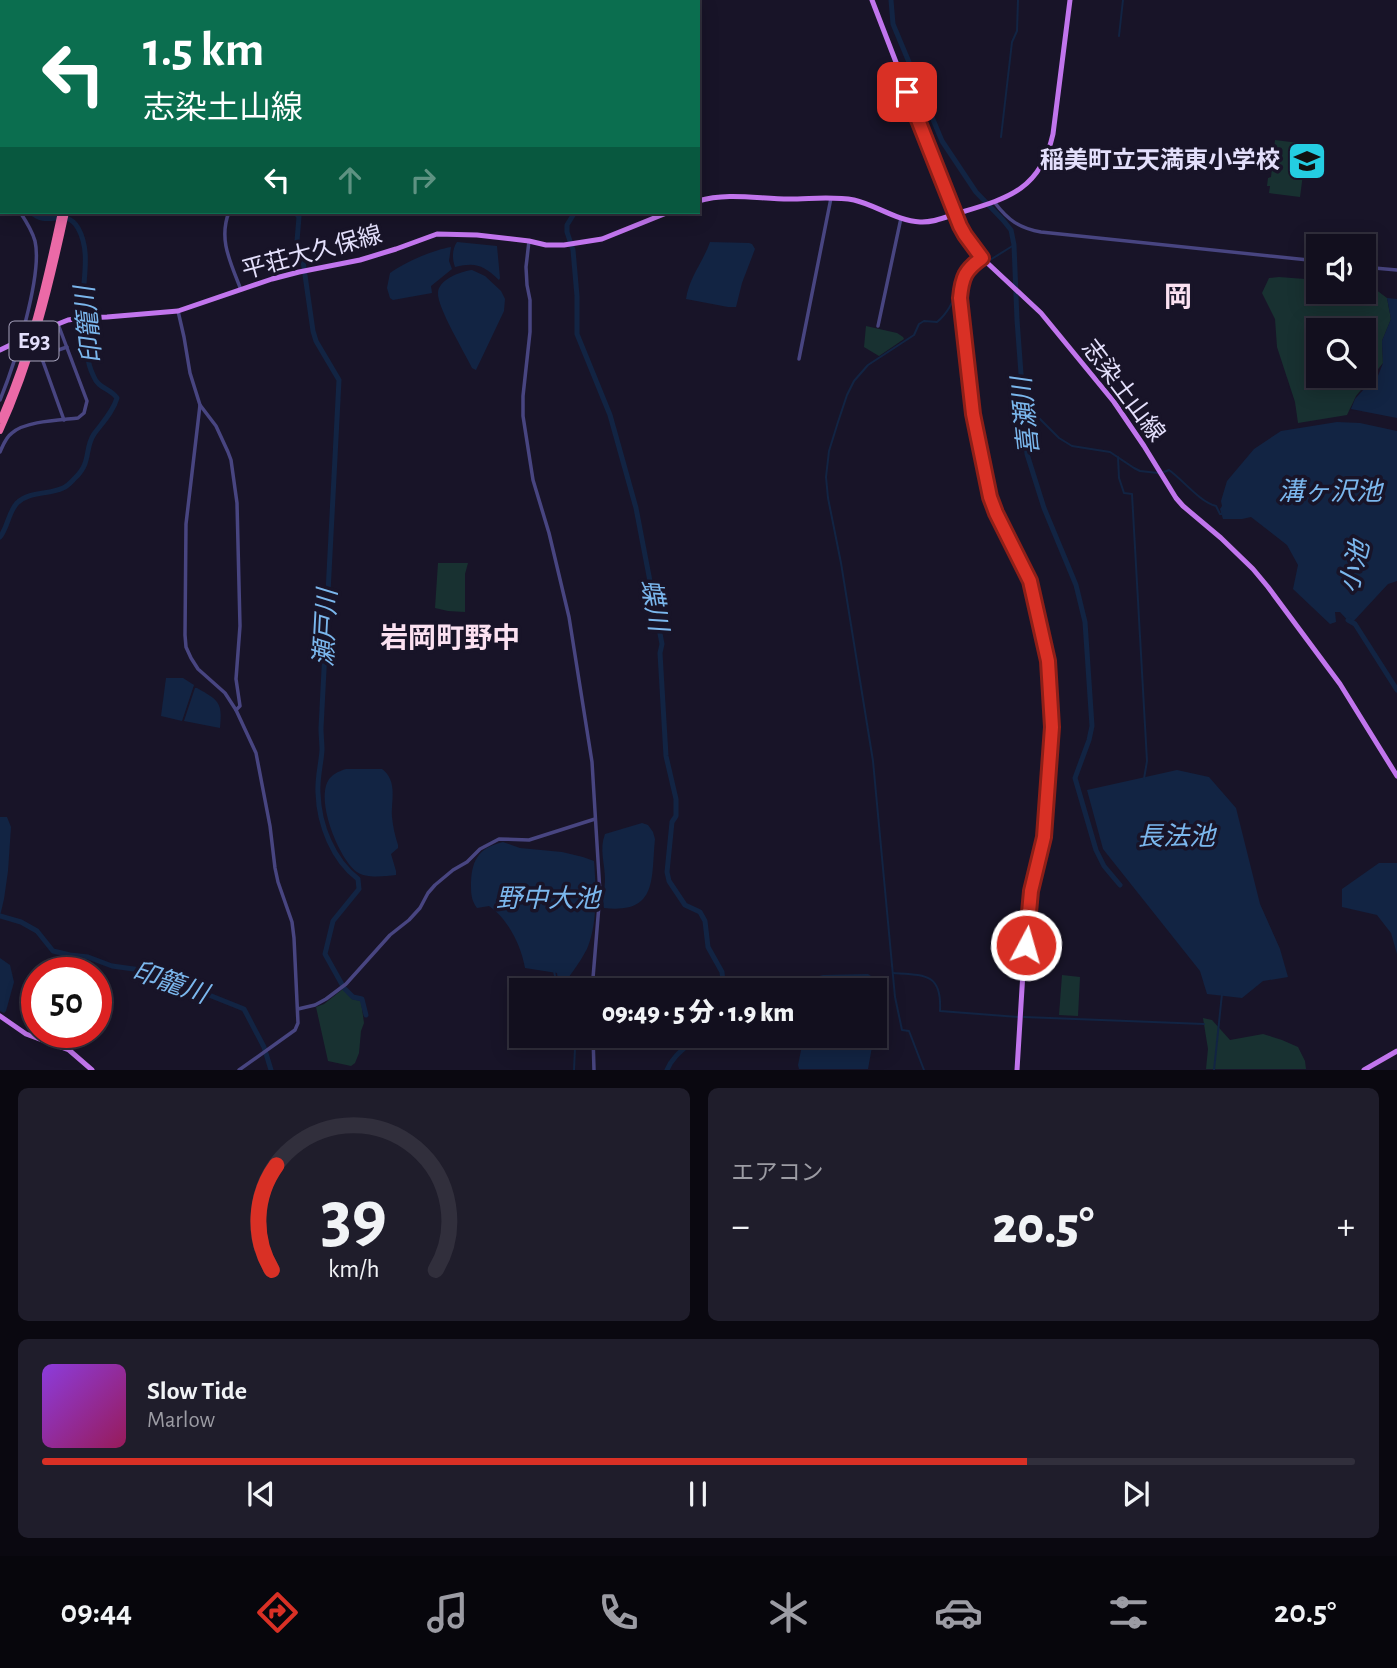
<!DOCTYPE html>
<html lang="ja">
<head>
<meta charset="utf-8">
<style>
  body { margin:0; font-family:"Alegreya Sans","Noto Sans JP",sans-serif; background:#1f1d2b; color:#f1f3f6; height:100vh; display:flex; flex-direction:column; font-size:26px; white-space:nowrap }
  * { box-sizing:border-box; margin:0 }
  p { font-size:23px; color:#9c9ca4 }
  .icon { flex:none; width:38px; height:38px; fill:none; stroke:currentColor; stroke-width:2; stroke-linecap:round; stroke-linejoin:round }
  .map { position:relative; height:1070px; overflow:hidden }
  .details { display:flex; flex-direction:column; gap:18px; padding:18px; background:#0a0810; flex:1 }
  .details>* { flex:none }
  .guide { position:absolute; left:0px; top:0px; width:700px; height:214px; box-shadow:0 4px 18px #0003,0 0 0 2px #312f3c; background:#0b6e4f; color:#fff; overflow:hidden }
  .buttons { position:absolute; left:1306px; top:234px; display:grid; gap:14px }
  .buttons a { display:grid; place-items:center; width:70px; height:70px; border-radius:0px; background:#120f1e; box-shadow:0 4px 18px #0003,0 0 0 2px #312f3c; font-size:35px }
  .speed { position:absolute; left:21px; top:957px; display:flex; gap:14px; font-size:35px; font-weight:700; text-align:center }
  .speed>* { display:grid; place-content:center; width:91px; height:91px; border-radius:50%; background:#120f1e; box-shadow:0 4px 18px #0003,0 0 0 2px #312f3c; line-height:1 }
  .speed .limit { border:10px solid #d22; background:#fff; color:#111 }
  .pin { position:absolute; display:grid; place-items:center; width:60px; height:60px; color:#fff; margin:-30px; border-radius:14px; box-shadow:0 4px 10px #0006 }
  .me { position:absolute; width:77px; margin:-38px; rotate:6deg; stroke-linejoin:round; filter:drop-shadow(0 0 5px #0008) }
  .turn { display:flex; align-items:center; gap:24px; height:147px; padding:0 28px; font-size:32px }
  .turn .icon { width:91px; height:91px; stroke-width:2.5 }
  .turn b { display:block; font-size:49px; line-height:60px }
  .lanes { display:flex; align-items:center; height:66px; padding:0 28px; background:#0003; justify-content:center; gap:35px; direction:ltr }
  .lanes .off { opacity:.35 }
  .big { font-size:52px; font-weight:800; line-height:1.1 }
  .details .tile { flex:1; display:flex; flex-direction:column; justify-content:center; gap:10px; min-width:0; padding:0 24px; border-radius:10px; background:#1f1d2b }
  .details .dial { align-items:center; gap:0 }
  .dial svg { height:182px; overflow:visible; fill:none; stroke:#312f3c; stroke-width:7; stroke-linecap:round; text-anchor:middle }
  .dial text { fill:#f1f3f6; stroke:none }
  .song { display:flex; align-items:center; gap:21px }
  .cover { width:84px; height:84px; border-radius:10px; background:linear-gradient(135deg,hsl(270 70% 55%),hsl(330 70% 35%)) }
  .played { height:7px; border-radius:4px; background:linear-gradient(90deg,#d93025 75%,#312f3c 75%) }
  .keys { display:flex; justify-content:space-around; direction:ltr }
  .heat { display:flex; justify-content:space-between; align-items:center; font-size:38px; direction:ltr }
  .details .tiles { flex:1; display:grid; gap:18px; grid-template-columns:1fr 1fr }
  .tile:last-child { grid-column:span 2 }
  .trip { position:absolute; left:509px; top:978px; width:378px; height:70px; border-radius:0px; background:#120f1e; box-shadow:0 4px 18px #0003,0 0 0 2px #312f3c; font-weight:800; line-height:70px; text-align:center }
  .dock { display:flex; height:112px; justify-content:space-around; align-items:center; background:#07060c; color:#9c9ca4 }
  .dock .icon { width:49px; height:49px }
  .dock .on { color:#d93025 }
  .dock b { font-size:32px; color:#f1f3f6 }
  .map>svg:first-child { display:block }
  .green { fill:#183131; fill-rule:evenodd }
  .water { fill:#122443 }
  .lines { fill:none; stroke-linecap:round; stroke-linejoin:round }
  .stream { stroke:#122443; stroke-width:2 }
  .river { stroke:#122443; stroke-width:5 }
  .minor { stroke:#484581; stroke-width:3.5 }
  .major { stroke:#c175ed; stroke-width:5 }
  .highway { stroke:#eb6aa7; stroke-width:6 }
  .route-casing { stroke:#8d1f18; stroke-width:18 }
  .route { stroke:#d93025; stroke-width:12 }
  .labels { text-anchor:middle; dominant-baseline:central; stroke-width:7; stroke-linejoin:round; paint-order:stroke }
  .shield { fill:#181428; stroke:#a6a2bc; stroke-width:2 }
  .shield-label { font-size:23px; font-weight:bold; fill:#e3dffb }
  .poi-label { font-size:24px; font-weight:bold; fill:#e3dffb; stroke:#181428; text-anchor:end }
  .street-label { font-size:24px; fill:#e3dffb; stroke:#181428 }
  .water-label { font-size:26px; font-style:italic; fill:#7bb7ed; stroke:#181428 }
  .quarter-label { font-size:28px; font-weight:bold; fill:#fbe1f1; stroke:#181428 }
</style>
</head>
<body>
<div class="map">
<svg width="1397" height="1070" viewBox="0 0 1397 1070">
  <rect width="100%" height="100%" fill="#181428"/>
  <g class="green">
    <path d="M 1275,140 L 1307,144 L 1300,197 L 1269,193 L 1270,186 L 1267,186 L 1268,178 L 1271,177 Z"/>
    <path d="M 1279,277 L 1318,280 L 1318,292 L 1363,292 L 1363,287 L 1375,289 L 1387,298 L 1391,319 L 1382,341 L 1383,363 L 1356,396 L 1347,415 L 1298,423 L 1295,402 L 1277,347 L 1275,319 L 1262,293 L 1269,278 ZM 1318,331 L 1363,331 L 1363,376 L 1318,376 Z"/>
    <path d="M 866,326 L 897,333 L 903,337 L 904,339 L 879,356 L 864,347 Z"/>
    <path d="M 438,563 L 468,563 L 465,574 L 465,612 L 448,611 L 435,608 Z"/>
    <path d="M 1062,975 L 1080,977 L 1078,1016 L 1059,1015 Z"/>
    <path d="M 343,989 L 352,999 L 361,1001 L 364,1023 L 361,1031 L 359,1053 L 355,1063 L 351,1066 L 328,1061 L 316,1007 L 324,1004 Z"/>
    <path d="M 1203,1018 L 1212,1020 L 1230,1040 L 1263,1034 L 1282,1040 L 1298,1047 L 1305,1061 L 1306,1069 L 1206,1069 L 1208,1049 Z"/>
  </g>
  <g class="water">
    <path d="M 457,242 L 497,246 L 500,278 L 499,280 C 483,265 476,262 455,267 C 452,259 452,249 457,242 Z"/>
    <path d="M 710,242 L 749,243 L 752,244 L 755,249 L 742,283 L 736,307 L 728,307 L 686,299 C 689,278 703,262 710,242 Z"/>
    <path d="M 451,247 L 449,261 L 452,269 L 431,286 L 432,293 L 393,300 L 390,298 L 387,288 L 390,273 C 405,262 433,250 451,247 Z"/>
    <path d="M 472,270 L 485,276 L 501,291 L 505,299 L 504,311 L 476,370 L 472,368 C 465,353 437,307 438,293 C 438,280 461,271 472,270 Z"/>
    <path d="M 1387,298 L 1397,299 L 1397,418 L 1351,409 L 1355,399 L 1365,388 L 1376,381 L 1383,363 L 1382,341 L 1391,319 Z"/>
    <path d="M 1337,422 L 1360,423 L 1397,431 L 1397,581 L 1388,584 L 1351,624 L 1340,612 L 1335,612 L 1336,622 L 1330,624 L 1293,589 L 1298,565 L 1287,545 L 1251,517 L 1242,519 L 1223,519 L 1220,509 L 1222,506 L 1221,501 L 1227,481 L 1254,449 L 1281,431 Z"/>
    <path d="M 166,678 L 183,678 L 194,685 L 182,721 L 161,716 Z"/>
    <path d="M 195,688 L 197,688 C 218,700 223,702 220,728 L 184,721 Z"/>
    <path d="M 346,769 L 382,769 C 398,781 391,800 392,817 C 393,827 395,836 398,845 L 398,848 L 391,854 L 396,871 L 396,875 C 385,876 367,879 357,872 C 339,859 316,802 328,781 C 331,775 339,771 346,769 Z"/>
    <path d="M 1177,770 L 1209,777 L 1236,808 L 1260,904 L 1280,949 L 1288,977 L 1263,981 L 1242,998 L 1207,994 L 1200,971 L 1103,849 L 1087,790 Z"/>
    <path d="M 0,817 L 7,817 L 11,827 L 8,871 L 4,899 L 0,916 Z"/>
    <path d="M 642,823 L 648,825 L 653,832 L 655,839 C 651,879 658,914 604,908 C 602,897 605,890 605,879 C 605,864 599,849 605,834 Z"/>
    <path d="M 503,842 L 520,848 L 562,852 L 583,857 L 594,861 C 596,887 598,924 587,949 C 579,964 569,977 559,990 L 557,973 L 525,968 C 521,945 508,919 489,906 L 477,908 C 472,901 471,895 471,887 C 471,862 477,848 503,842 Z"/>
    <path d="M 1379,863 L 1397,863 L 1397,954 L 1391,933 L 1377,915 L 1342,907 L 1342,889 Z"/>
    <path d="M 0,958 L 10,965 L 14,982 L 6,1011 L 4,1013 L 0,1011 Z"/>
    <path d="M 868,974 L 871,976 L 872,990 L 815,990 L 819,976 L 823,975 Z"/>
    <path d="M 804,1036 L 874,1036 L 868,1069 L 799,1069 L 798,1065 Z"/>
  </g>
  <g class="lines">
    <g class="stream">
      <path d="M 1119,36 L 1123,0"/>
      <path d="M 1001,137 L 1012,42 L 1017,31 L 1018,0"/>
      <path d="M 990,260 L 1014,245"/>
      <path d="M 963,286 L 984,264"/>
      <path d="M 1025,410 L 1038,417 L 1059,438 L 1072,446 L 1110,452 L 1134,468 L 1140,471 L 1158,473"/>
      <path d="M 1118,457 L 1119,478 L 1124,493 L 1132,494 L 1147,761 L 1144,779"/>
      <path d="M 1164,472 L 1169,470 C 1183,480 1200,502 1216,506 L 1220,514 L 1222,514"/>
      <path d="M 554,971 L 557,986 L 559,990"/>
      <path d="M 893,973 C 925,975 942,973 940,1011 L 1018,1017"/>
      <path d="M 1024,1017 L 1204,1024"/>
      <path d="M 572,1036 L 575,1048 L 574,1070"/>
      <path d="M 924,1070 L 909,1031 L 902,1030 L 895,997 L 873,761 L 841,563 L 828,498 L 826,477 L 829,451 L 838,422 L 847,395 L 854,381 L 868,365 L 914,335 L 919,324 L 924,321 L 937,322 C 948,313 953,301 959,288"/>
      <path d="M 1214,1070 L 1222,994"/>
    </g>
    <g class="river">
      <path d="M 611,0 L 612,2"/>
      <path d="M 891,0 L 893,24 L 942,141 L 976,192 L 1003,220 L 1011,230 L 1014,245 L 1017,320 L 1027,454 L 1044,508 L 1076,585 L 1085,622 L 1092,726 L 1089,740 L 1075,778 L 1096,850 L 1104,866 L 1120,885"/>
      <path d="M 93,2 L 93,0"/>
      <path d="M 295,212 L 299,217 L 297,241 L 303,261 L 313,331 L 316,341 L 339,380 L 321,728 C 321,735 322,743 322,750 C 321,765 317,778 318,793 C 319,825 333,860 358,879 L 359,889 L 333,921 L 325,954 L 344,988 L 353,997 L 362,999 L 366,1015"/>
      <path d="M 575,212 L 567,225 L 567,232 L 573,250 L 577,296 L 577,334 L 610,415 L 636,508 L 662,644 L 660,653 L 666,756 L 676,799 L 676,816 L 672,822 L 667,872 L 669,881 L 685,905 L 700,912 L 705,921 L 708,947 L 722,972 L 723,982 L 721,990"/>
      <path d="M 0,537 C 8,527 8,513 17,503 C 29,491 48,495 63,488 C 68,486 71,482 75,478 C 92,462 84,449 94,434 C 102,423 113,412 117,398 C 111,389 98,388 94,377 C 91,371 88,362 88,356 C 88,349 89,342 88,335 C 86,322 82,310 83,297 C 84,275 90,249 78,228 C 66,207 47,228 31,212"/>
      <path d="M 1348,620 L 1355,624 L 1397,690"/>
      <path d="M 0,916 L 21,922 L 37,931 L 53,951 L 70,955 L 88,957 L 112,966 L 141,970 L 199,991 L 244,1009 L 264,1047 L 271,1070"/>
      <path d="M 667,1070 C 673,1055 687,1047 698,1036"/>
    </g>
    <g class="minor">
      <path d="M 152,2 L 152,0"/>
      <path d="M 0,179 L 2,182"/>
      <path d="M 995,203 C 1008,220 1019,228 1041,232 L 1318,261"/>
      <path d="M 229,212 C 218,240 231,263 241,290"/>
      <path d="M 529,241 L 526,267 L 527,285 L 530,300 L 530,332 L 523,396 L 523,416 L 533,480 L 549,533 L 569,617 L 592,762 L 600,893 L 592,990"/>
      <path d="M 1363,267 L 1397,270"/>
      <path d="M 178,311 L 184,337 L 190,373 L 200,405 L 186,524 L 185,635 L 186,647 L 191,658 L 198,669 L 225,693 L 236,710 L 256,753 L 270,826 L 275,868 L 278,882 L 292,922 L 294,938 L 298,1023 L 295,1030 L 239,1070"/>
      <path d="M 878,326 L 901,218"/>
      <path d="M 799,359 L 831,198"/>
      <path d="M 0,400 C 14,366 43,275 35,241 C 32,230 26,221 20,212"/>
      <path d="M 200,405 L 216,426 L 228,452 L 231,460 L 237,503 L 240,626 L 236,679 L 240,706 L 236,710"/>
      <path d="M 64,420 L 41,356 L 67,347"/>
      <path d="M 0,452 C 3,445 6,437 12,433 C 25,421 61,420 78,418 L 84,413 L 87,401 L 58,324"/>
      <path d="M 298,1009 L 315,1005 L 326,999 L 346,984 L 390,935 L 409,920 L 420,908 L 428,893 L 435,885 L 453,870 L 467,862 L 480,849 L 499,839 L 529,840 L 595,819"/>
      <path d="M 593,1036 L 594,1070"/>
    </g>
    <g class="major">
      <path d="M 872,0 L 926,140 L 965,235 L 982,258 L 1041,313 L 1114,402 L 1144,446 L 1176,498 L 1183,506 L 1221,538 L 1253,569 L 1268,587 L 1340,684 L 1397,776"/>
      <path d="M 698,201 C 728,192 759,199 789,199 C 811,199 832,196 854,200 C 876,205 897,221 920,222 C 934,223 948,216 962,212 C 1010,198 1041,188 1053,134 L 1070,0"/>
      <path d="M 982,258 C 965,270 962,277 960,297 L 973,414 L 990,497 L 1030,581 L 1048,661 L 1052,727 L 1044,837 L 1031,891 L 1023,972 L 1017,1070"/>
      <path d="M 43,330 L 68,320 L 81,318 L 107,317 L 178,311 L 272,279 L 299,272 L 360,260 L 396,249 L 437,234 L 477,235 L 529,241 L 546,245 L 564,245 L 602,239 L 669,212"/>
      <path d="M 0,350 L 25,338"/>
      <path d="M 0,1016 L 26,1034 L 69,1050 L 92,1070"/>
      <path d="M 1364,1070 L 1397,1051"/>
    </g>
    <g class="highway">
      <path d="M 108,2 L 109,0"/>
      <path d="M 114,2 L 114,0"/>
      <path d="M 0,420 C 30,354 46,282 61,212"/>
      <path d="M 0,431 C 32,361 50,287 66,212"/>
    </g>
  </g>
  <g class="lines">
    <g class="route-casing">
      <path id="route" d="M 907,92 L 960,226 L 965,235 L 982,258 C 965,270 962,277 960,298 L 973,414 L 990,497 L 996,513 L 1030,581 L 1048,661 L 1052,727 L 1044,837 L 1031,891 L 1026,945"/>
    </g>
    <use href="#route" class="route"/>
  </g>
  <defs>
    <g id="school-square" transform="scale(2.0125)"><rect x="-9" y="-9" width="18" height="18" rx="4" fill="#24cde2" stroke="#181428"/><path d="M0-5L7-2L0 1L-7-2ZM-4 1L0 2.5L4 1V4Q0 6-4 4Z" fill="#111"/></g>
  </defs>
  <g fill-rule="evenodd">
    <use href="#school-square" x="1307" y="161"/>
  </g>
  <g class="labels">
    <rect class="shield" x="9.5" y="321.5" width="49" height="39" rx="5"/>
    <g class="shield-label">
      <text x="34" y="341">E93</text>
    </g>
    <g class="poi-label">
      <text x="1280" y="161">稲美町立天満東小学校</text>
    </g>
    <g class="street-label">
      <text transform="translate(312 253) rotate(-15)">平荘大久保線</text>
      <text transform="translate(1123 391) rotate(53)">志染土山線</text>
    </g>
    <g class="water-label">
      <text transform="translate(89 325) rotate(-96)">印籠川</text>
      <text transform="translate(1026 416) rotate(-96)">喜瀬川</text>
      <text x="1330" y="492">溝ヶ沢池</text>
      <text transform="translate(1355 567) rotate(-76)">小池</text>
      <text transform="translate(654 605) rotate(80)">蝶川</text>
      <text transform="translate(326 628) rotate(-87)">瀬戸川</text>
      <text x="1176" y="837">長法池</text>
      <text x="548" y="899">野中大池</text>
      <text transform="translate(170 983) rotate(19)">印籠川</text>
    </g>
    <g class="quarter-label">
      <text x="1178" y="298">岡</text>
      <text x="450" y="639">岩岡町野中</text>
    </g>
  </g>
</svg>
<div class="buttons">
<a><svg class="icon" aria-label="sound" viewBox="0 0 24 24"><path d="M4 9h4l5-4v14l-5-4H4zM17 9q2 3 0 6"/></svg></a>
<a><svg class="icon" aria-label="search" viewBox="0 0 24 24"><circle cx="10" cy="10" r="6"/><path d="M15 15l6 6"/></svg></a>
</div>
<div class="speed"><div class="limit">50</div></div>
<div class="pin" style="left:907px;top:92px;background:#d93025"><svg class="icon" aria-label="arrive" viewBox="0 0 24 24"><path d="M6 21V4h12l-3 4 3 4H6"/></svg></div>
<svg class="me" style="left:1026px;top:945px" viewBox="-20 -20 40 40"><circle r="17" fill="#d93025" stroke="#fff" stroke-width="3"/><path d="M0-11L8 9 0 5-8 9z" fill="#fff"/></svg>
<div class="trip">09:49 · 5 分 · 1.9 km</div>
<div class="guide">
<div class="turn"><svg class="icon" aria-label="left" viewBox="0 0 24 24"><path d="M17 20v-9H6M10 6l-5 5 5 5"/></svg><div><b>1.5 km</b>志染土山線</div></div>
<div class="lanes"><svg class="icon" aria-label="left" viewBox="0 0 24 24"><path d="M17 20v-9H6M10 6l-5 5 5 5"/></svg><svg class="icon off" aria-label="ahead" viewBox="0 0 24 24"><path d="M12 20V5M6 11l6-6 6 6"/></svg><svg class="icon off" aria-label="right" viewBox="0 0 24 24"><path d="M7 20v-9h11M14 6l5 5-5 5"/></svg></div>
</div>
</div>
<section class="details">
<div class="tiles">
<div class="tile dial"><svg viewBox="0 0 100 80">
<path d="M14 69A42 42 0 1 1 86 69"/>
<path d="M14 69A42 42 0 0 1 16 23" stroke="#d93025"/>
<text x="50" y="56" font-size="32" font-weight="700">39</text>
<text x="50" y="72" font-size="11">km/h</text>
</svg></div>
<div class="tile"><p>エアコン</p>
<div class="heat"><a>−</a><b class="big">20.5°</b><a>+</a></div>
</div>
<div class="tile">
<div class="song"><i class="cover"></i><div><b>Slow Tide</b><p>Marlow</p></div></div>
<div class="played"></div>
<div class="keys"><svg class="icon" aria-label="previous" viewBox="0 0 24 24"><path d="M18 5L8 12l10 7zM5 5v14"/></svg><svg class="icon" aria-label="pause" viewBox="0 0 24 24"><path d="M8 5v14M16 5v14"/></svg><svg class="icon" aria-label="next" viewBox="0 0 24 24"><path d="M6 5l10 7-10 7zM19 5v14"/></svg></div>
</div>
</div>
</section>
<nav class="dock">
<b>09:44</b>
<svg class="icon on" aria-label="directions" viewBox="0 0 24 24"><path d="M12 3l9 9-9 9-9-9zM9 14v-3h6M13 9l2 2-2 2"/></svg>
<svg class="icon" aria-label="music" viewBox="0 0 24 24"><path d="M9 18V5l10-2v13"/><circle cx="6" cy="18" r="3"/><circle cx="16" cy="16" r="3"/></svg>
<svg class="icon" aria-label="phone" viewBox="0 0 24 24"><path d="M5 4h4l2 5-3 2q2 4 5 5l2-3 5 2v4C11 20 4 13 5 4z"/></svg>
<svg class="icon" aria-label="climate" viewBox="0 0 24 24"><path d="M12 3v18M4 7l16 10M4 17L20 7"/></svg>
<svg class="icon" aria-label="car" viewBox="0 0 24 24"><path d="M5 17H2v-5l4-1 3-4h7l3 4 3 1v5h-3M9 17h6M6 11h13"/><circle cx="7" cy="17" r="2"/><circle cx="17" cy="17" r="2"/></svg>
<svg class="icon" aria-label="filters" viewBox="0 0 24 24"><path d="M4 7h16M4 17h16"/><circle cx="9" cy="7" r="2"/><circle cx="15" cy="17" r="2"/></svg>
<b>20.5°</b>
</nav>
</body>
</html>
